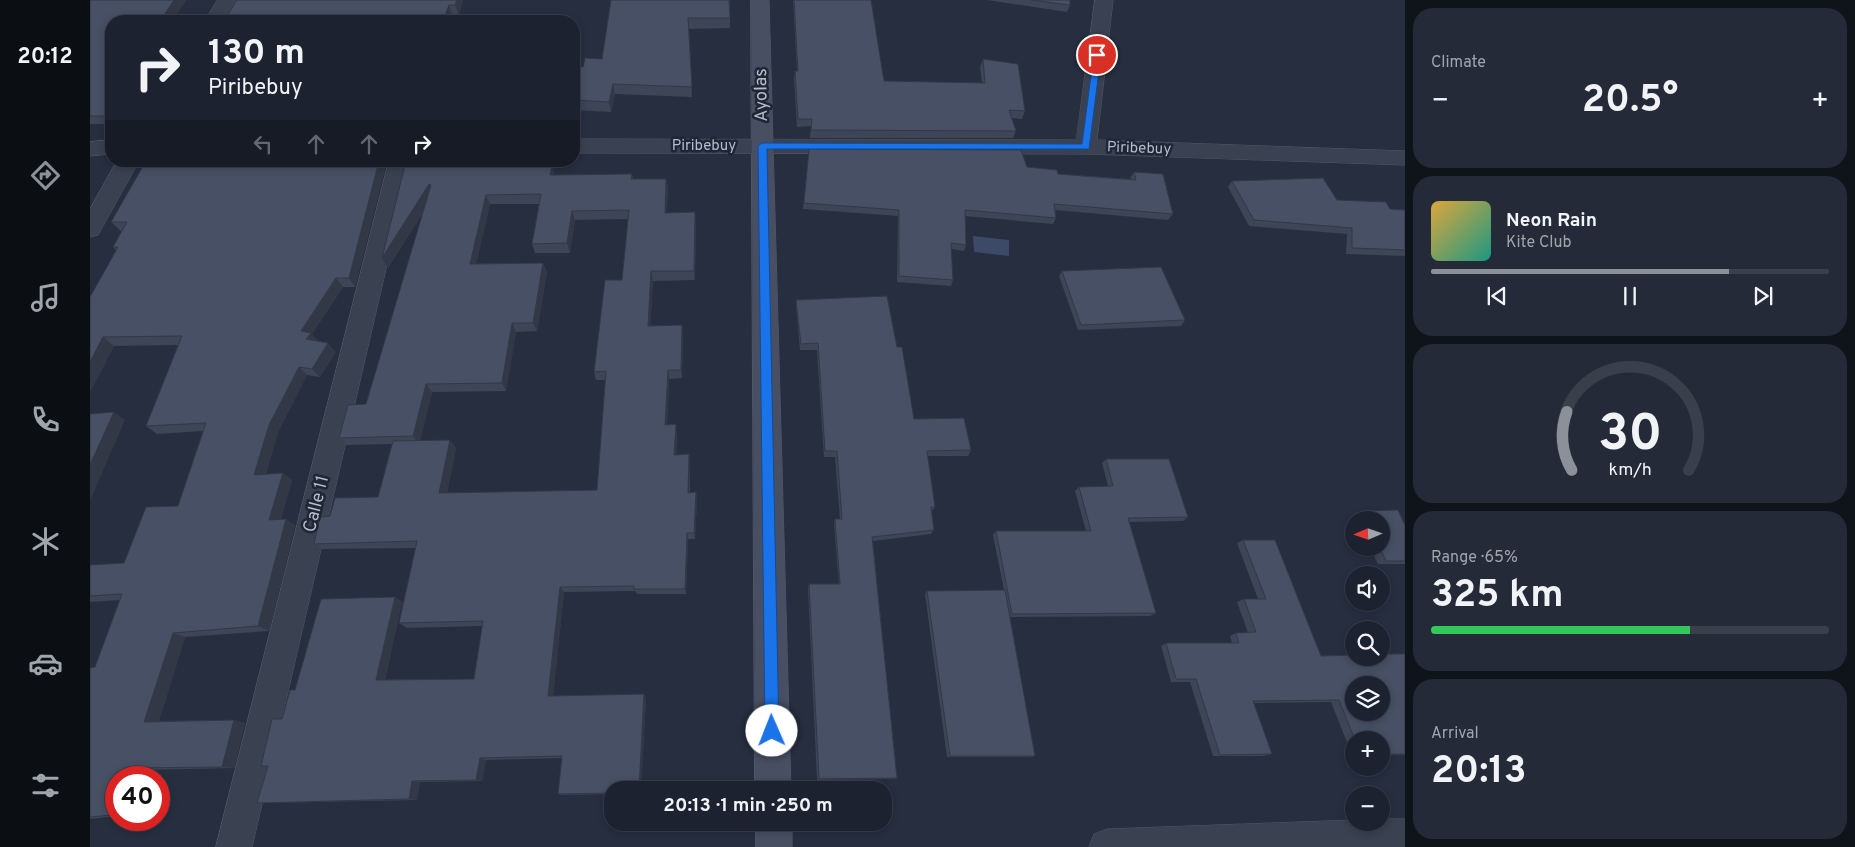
<!DOCTYPE html>
<html lang="en">
<head>
<meta charset="utf-8">
<style>
  body { margin:0; font-family:Overpass,sans-serif; background:#252a38; color:#f1f3f6; height:100vh; display:flex; flex-direction:column; font-size:19px; white-space:nowrap }
  * { box-sizing:border-box; margin:0 }
  p { font-size:16px; color:#a0a4ab }
  .icon { flex:none; width:28px; height:28px; fill:none; stroke:currentColor; stroke-width:2; stroke-linecap:round; stroke-linejoin:round }
  .map { position:relative; flex:1; overflow:hidden }
  .side { display:flex; flex-direction:column; gap:8px; padding:8px; background:#0f131a; width:450px }
  .side>* { flex:none }
  .banner { position:absolute; left:15px; top:15px; width:475px; height:152px; border-radius:20px; box-shadow:0 2px 8px #0003,0 0 0 1px #3a3f4c; background:#1c2230; color:#f1f3f6; overflow:hidden }
  .needle { width:32px; rotate:268deg }
  .tools { position:absolute; left:1255px; top:511px; display:grid; gap:10px }
  .tools a { display:grid; place-items:center; width:45px; height:45px; border-radius:50%; background:#1c2230; box-shadow:0 2px 8px #0003,0 0 0 1px #3a3f4c; font-size:25px }
  .speed { position:absolute; left:15px; top:766px; display:flex; gap:10px; font-size:25px; font-weight:700; text-align:center }
  .speed>* { display:grid; place-content:center; width:65px; height:65px; border-radius:50%; background:#1c2230; box-shadow:0 2px 8px #0003,0 0 0 1px #3a3f4c; line-height:1 }
  .speed .limit { border:8px solid #d22; background:#fff; color:#111 }
  .pin { position:absolute; display:grid; place-items:center; width:42px; height:42px; color:#fff; margin:-21px; border:2px solid #fff; border-radius:50%; box-shadow:0 1px 5px #0007 }
  .me { position:absolute; width:55px; margin:-28px; rotate:359deg; stroke-linejoin:round; filter:drop-shadow(0 0 4px #0008) }
  .turn { display:flex; align-items:center; gap:18px; height:105px; padding:0 20px; font-size:22px }
  .turn .icon { width:65px; height:65px; stroke-width:2.5 }
  .turn b { display:block; font-size:35px; line-height:42px }
  .lanes { display:flex; align-items:center; height:48px; padding:0 20px; background:#0003; justify-content:center; gap:25px; direction:ltr }
  .lanes .off { opacity:.35 }
  .big { font-size:38px; font-weight:700; line-height:1.1 }
  .side .card { flex:1; display:flex; flex-direction:column; justify-content:center; gap:8px; min-width:0; padding:0 18px; border-radius:20px; background:#252a38 }
  .side .dial { align-items:center; gap:0 }
  .dial svg { height:130px; overflow:visible; fill:none; stroke:#3a3f4c; stroke-width:7; stroke-linecap:round; text-anchor:middle }
  .dial text { fill:#f1f3f6; stroke:none }
  .song { display:flex; align-items:center; gap:15px }
  .cover { width:60px; height:60px; border-radius:8px; background:linear-gradient(135deg,hsl(40 70% 55%),hsl(170 70% 35%)) }
  .played { height:5px; border-radius:2px; background:linear-gradient(90deg,#8c9099 75%,#3a3f4c 75%) }
  .keys { display:flex; justify-content:space-around; direction:ltr }
  .heat { display:flex; justify-content:space-between; align-items:center; font-size:28px; direction:ltr }
  .charge { height:8px; border-radius:4px; background:linear-gradient(90deg,#34c759 65%,#3a3f4c 0) }
  .trip { position:absolute; left:514px; top:781px; width:288px; height:50px; border-radius:20px; background:#1c2230; box-shadow:0 2px 8px #0003,0 0 0 1px #3a3f4c; font-weight:700; line-height:50px; text-align:center }
  main { display:flex; flex:1; min-height:0 }
  .tab-bar { display:flex; flex-direction:column; width:90px; justify-content:space-around; align-items:center; background:#0b0e13; color:#a0a4ab }
  .tab-bar .icon { width:35px; height:35px }
  .tab-bar .selected { color:#8c9099 }
  .tab-bar b { font-size:22px; color:#f1f3f6 }
  .map>svg:first-child { display:block }
  .water { fill:#3c4a68 }
  .lines { fill:none; stroke-linecap:round; stroke-linejoin:round }
  .street-casing { stroke:#525967; stroke-width:1 }
  .secondary-casing { stroke:#525967; stroke-width:1 }
  .street { fill:#3a4150; fill-rule:evenodd }
  .secondary { fill:#484f63; fill-rule:evenodd }
  .wall { fill:#3d4556; fill-rule:evenodd }
  .shaded-wall { fill:#323846 }
  .building { fill:#475064; stroke:#323846; fill-rule:evenodd }
  .route { fill:#1a73e8; stroke:#114b97 }
  .labels { text-anchor:middle; dominant-baseline:central; stroke-width:5; stroke-linejoin:round; paint-order:stroke }
  .far-street-label { font-size:15px; fill:#b7bcca; stroke:#1f2635 }
  .street-label { font-size:18px; fill:#b7bcca; stroke:#1f2635 }
</style>
</head>
<body>
<main>
<nav class="tab-bar">
<b>20:12</b>
<svg class="icon selected" aria-label="directions" viewBox="0 0 24 24"><path d="M12 3l9 9-9 9-9-9zM9 14v-3h6M13 9l2 2-2 2"/></svg>
<svg class="icon" aria-label="music" viewBox="0 0 24 24"><path d="M9 18V5l10-2v13"/><circle cx="6" cy="18" r="3"/><circle cx="16" cy="16" r="3"/></svg>
<svg class="icon" aria-label="phone" viewBox="0 0 24 24"><path d="M5 4h4l2 5-3 2q2 4 5 5l2-3 5 2v4C11 20 4 13 5 4z"/></svg>
<svg class="icon" aria-label="climate" viewBox="0 0 24 24"><path d="M12 3v18M4 7l16 10M4 17L20 7"/></svg>
<svg class="icon" aria-label="car" viewBox="0 0 24 24"><path d="M5 17H2v-5l4-1 3-4h7l3 4 3 1v5h-3M9 17h6M6 11h13"/><circle cx="7" cy="17" r="2"/><circle cx="17" cy="17" r="2"/></svg>
<svg class="icon" aria-label="filters" viewBox="0 0 24 24"><path d="M4 7h16M4 17h16"/><circle cx="9" cy="7" r="2"/><circle cx="15" cy="17" r="2"/></svg>
</nav>
<div class="map">
<svg width="1315" height="847" viewBox="0 0 1315 847">
  <rect width="100%" height="100%" fill="#262e40"/>
  <path class="water" d="M 883,236 L 919,240 L 919,256 L 884,252 Z"/>
  <g class="lines">
    <g class="street-casing">
      <g id="street">
        <path d="M 128,0 L 146,0 L 133,21 L 115,21 Z"/>
        <path d="M 1005,0 L 1023,0 L 1007,140 L 1315,151 L 1315,165 L 996,154 L 484,153 L 484,139 L 986,140 Z"/>
        <path d="M 21,140 L 21,154 L 0,156 L 0,142 Z"/>
        <path d="M 27,161 L 49,161 L 8,235 L 0,237 L 0,209 Z"/>
        <path d="M 299,161 L 321,161 L 162,847 L 126,847 Z"/>
        <path d="M 1291,819 L 1315,819 L 1315,847 L 999,847 L 1004,834 L 1017,829 L 1264,820 L 1264,822 L 1291,822 Z"/>
      </g>
    </g>
    <g class="secondary-casing">
      <g id="secondary">
        <path d="M 661,0 L 679,0 L 701,790 L 665,790 Z"/>
        <rect x="666" y="822" width="36" height="25"/>
      </g>
    </g>
    <use href="#street" class="street"/>
    <use href="#secondary" class="secondary"/>
  </g>
  <g class="wall">
    <path d="M 0,0 L 96,0 L 82,21 L 21,21 L 21,124 L 0,124 Z"/>
    <path d="M 147,0 L 373,0 L 369,15 L 362,15 L 361,21 L 134,21 Z"/>
    <path d="M 521,0 L 640,0 L 640,28 L 599,29 L 602,97 L 525,94 L 521,112 L 484,110 L 484,66 L 493,67 L 512,59 Z"/>
    <path d="M 703,0 L 781,0 L 794,81 L 892,83 L 890,67 L 893,59 L 935,111 L 932,119 L 922,118 L 926,131 L 923,138 L 720,138 L 721,126 L 707,127 L 704,79 L 705,71 L 707,71 Z"/>
    <path d="M 897,0 L 980,0 L 980,5 L 977,12 Z"/>
    <path d="M 719,149 L 937,167 L 968,174 L 1041,179 L 1040,178 L 1044,172 L 1083,214 L 1078,220 L 965,210 L 966,218 L 963,224 L 875,216 L 876,245 L 874,251 L 861,249 L 863,280 L 861,286 L 807,282 L 808,216 L 713,209 Z"/>
    <path d="M 56,161 L 291,161 L 295,169 L 265,287 L 253,287 L 222,334 L 228,341 L 246,352 L 230,377 L 217,375 L 188,432 L 176,474 L 202,480 L 191,519 L 205,525 L 179,631 L 95,637 L 69,721 L 144,720 L 155,723 L 144,768 L 53,770 L 26,778 L 26,816 L 0,819 L 0,668 L 5,667 L 30,600 L 0,602 L 0,565 L 34,563 L 88,506 L 113,431 L 67,434 L 56,426 L 88,345 L 24,346 L 0,392 L 26,250 L 23,247 L 32,232 L 21,222 Z"/>
    <path d="M 316,161 L 410,166 L 462,165 L 464,175 L 542,174 L 543,179 L 576,179 L 578,188 L 576,213 L 605,212 L 606,222 L 605,280 L 563,281 L 560,326 L 593,334 L 592,378 L 579,379 L 577,424 L 587,432 L 586,455 L 599,454 L 600,461 L 600,493 L 606,492 L 607,499 L 605,539 L 598,539 L 596,594 L 547,594 L 545,591 L 474,592 L 463,696 L 556,698 L 551,790 L 522,790 L 522,794 L 473,795 L 468,794 L 472,758 L 396,760 L 392,781 L 330,782 L 327,800 L 179,803 L 167,803 L 178,767 L 171,766 L 205,690 L 305,597 L 312,602 L 295,680 L 384,679 L 392,626 L 317,628 L 309,623 L 326,548 L 233,549 L 224,544 L 240,516 L 288,497 L 302,444 L 257,445 L 249,438 L 276,404 L 334,211 L 298,268 L 292,258 ZM 400,204 L 449,204 L 442,244 L 445,253 L 480,253 L 485,220 L 538,219 L 532,280 L 504,372 L 506,380 L 516,380 L 507,490 L 357,493 L 366,448 L 360,440 L 330,441 L 342,392 L 416,391 L 426,332 L 447,331 L 457,272 L 453,263 L 386,264 Z"/>
    <path d="M 1142,181 L 1300,209 L 1315,210 L 1315,256 L 1256,254 L 1257,234 L 1159,226 L 1138,187 Z"/>
    <path d="M 972,271 L 1095,320 L 1091,326 L 988,330 L 969,276 Z"/>
    <path d="M 706,300 L 807,347 L 824,419 L 881,450 L 878,456 L 837,456 L 845,507 L 841,512 L 844,530 L 841,534 L 783,541 L 807,778 L 804,779 L 727,780 L 718,588 L 719,584 L 749,584 L 744,524 L 745,519 L 750,519 L 745,457 L 734,457 L 727,350 L 710,350 L 706,306 Z"/>
    <path d="M 1016,459 L 1098,517 L 1093,521 L 1039,522 L 1066,613 L 1060,616 L 920,617 L 945,756 L 941,757 L 857,757 L 835,594 L 837,591 L 914,590 L 903,535 L 906,531 L 996,531 L 985,491 L 989,487 L 1018,486 L 1012,463 Z"/>
    <path d="M 1273,511 L 1315,525 L 1315,564 L 1288,564 L 1280,548 L 1291,548 L 1291,520 L 1268,520 L 1265,514 Z"/>
    <path d="M 1153,540 L 1231,656 L 1315,654 L 1315,755 L 1291,755 L 1291,740 L 1264,740 L 1264,755 L 1262,755 L 1241,702 L 1164,703 L 1182,754 L 1174,756 L 1123,756 L 1100,682 L 1081,682 L 1071,646 L 1076,643 L 1142,643 L 1140,636 L 1146,633 L 1158,633 L 1147,602 L 1154,599 L 1168,599 L 1147,543 Z"/>
  </g>
  <g class="shaded-wall">
    <path d="M 84,0 L 96,0 L 82,21 L 70,21 Z"/>
    <path d="M 367,0 L 373,0 L 369,15 L 365,5 Z"/>
    <path d="M 359,5 L 362,15 L 361,21 L 353,21 Z"/>
    <path d="M 523,84 L 525,94 L 521,112 L 519,102 Z"/>
    <path d="M 21,110 L 21,120 L 17,116 Z"/>
    <path d="M 289,161 L 291,161 L 295,169 L 265,287 L 259,278 Z"/>
    <path d="M 405,161 L 411,161 L 408,176 L 404,166 Z"/>
    <path d="M 462,165 L 464,175 L 460,175 Z"/>
    <path d="M 576,179 L 578,188 L 576,222 L 575,213 Z"/>
    <path d="M 339,184 L 344,194 L 298,268 L 292,258 Z"/>
    <path d="M 396,195 L 400,204 L 384,274 L 380,264 Z"/>
    <path d="M 482,211 L 485,220 L 480,253 L 477,243 Z"/>
    <path d="M 605,212 L 606,222 L 605,280 L 604,271 Z"/>
    <path d="M 453,263 L 457,272 L 447,331 L 443,323 Z"/>
    <path d="M 561,271 L 563,281 L 560,334 L 558,326 Z"/>
    <path d="M 246,278 L 253,287 L 222,334 L 228,341 L 216,339 L 211,331 Z"/>
    <path d="M 422,323 L 426,332 L 416,391 L 412,383 Z"/>
    <path d="M 592,325 L 593,334 L 592,378 L 591,370 Z"/>
    <path d="M 13,337 L 24,346 L 0,392 L 0,362 Z"/>
    <path d="M 238,343 L 246,352 L 230,377 L 222,369 Z"/>
    <path d="M 209,367 L 217,375 L 188,432 L 174,482 L 164,475 L 179,425 Z"/>
    <path d="M 578,370 L 579,379 L 577,432 L 575,425 Z"/>
    <path d="M 336,384 L 342,392 L 329,444 L 323,436 Z"/>
    <path d="M 24,412 L 35,420 L 0,501 L 0,465 Z"/>
    <path d="M 586,424 L 587,432 L 586,462 L 584,455 Z"/>
    <path d="M 360,440 L 366,448 L 355,500 L 349,493 Z"/>
    <path d="M 599,454 L 600,461 L 599,499 L 598,493 Z"/>
    <path d="M 193,473 L 202,480 L 189,526 L 179,520 Z"/>
    <path d="M 606,492 L 607,499 L 605,539 L 604,533 Z"/>
    <path d="M 196,519 L 205,525 L 179,631 L 168,626 Z"/>
    <path d="M 597,533 L 598,539 L 596,594 L 595,589 Z"/>
    <path d="M 470,587 L 474,592 L 463,700 L 458,696 Z"/>
    <path d="M 305,597 L 312,602 L 294,683 L 286,680 Z"/>
    <path d="M 83,633 L 95,637 L 68,724 L 54,722 Z"/>
    <path d="M 554,694 L 556,698 L 551,790 L 549,790 Z"/>
    <path d="M 144,720 L 155,723 L 144,768 L 132,767 Z"/>
    <path d="M 390,758 L 396,760 L 392,781 L 386,780 Z"/>
    <path d="M 38,768 L 53,770 L 50,778 L 35,778 Z"/>
    <path d="M 322,781 L 330,782 L 327,800 L 319,799 Z"/>
    <path d="M 26,805 L 26,815 L 23,815 Z"/>
  </g>
  <g class="building">
    <path d="M 0,0 L 84,0 L 70,21 L 21,21 L 21,110 L 17,116 L 0,116 Z"/>
    <path d="M 147,0 L 367,0 L 365,5 L 359,5 L 353,21 L 134,21 Z"/>
    <path d="M 521,0 L 639,0 L 640,18 L 598,18 L 602,87 L 523,84 L 519,102 L 484,100 L 484,66 L 493,67 L 495,58 L 512,59 Z"/>
    <path d="M 704,0 L 781,0 L 794,81 L 895,83 L 893,59 L 928,64 L 935,111 L 919,110 L 926,131 L 721,130 L 722,119 L 708,119 L 705,71 L 708,71 Z"/>
    <path d="M 941,0 L 980,0 L 980,5 Z"/>
    <path d="M 719,149 L 931,150 L 937,167 L 967,170 L 968,174 L 1046,180 L 1044,172 L 1073,174 L 1083,214 L 964,204 L 966,218 L 875,210 L 876,245 L 861,243 L 863,280 L 809,276 L 809,210 L 714,203 Z"/>
    <path d="M 56,161 L 289,161 L 259,278 L 246,278 L 211,331 L 221,333 L 216,339 L 238,343 L 222,369 L 209,367 L 179,425 L 164,475 L 193,473 L 179,520 L 196,519 L 168,626 L 83,633 L 54,722 L 144,720 L 132,767 L 38,768 L 35,778 L 26,778 L 26,805 L 23,815 L 0,817 L 0,668 L 5,667 L 32,594 L 0,596 L 0,565 L 34,563 L 56,507 L 88,506 L 116,423 L 56,426 L 92,336 L 13,337 L 0,362 L 0,297 L 28,247 L 23,247 L 37,222 L 21,222 Z"/>
    <path d="M 316,161 L 405,161 L 404,166 L 462,165 L 460,175 L 542,174 L 541,179 L 576,179 L 575,213 L 605,212 L 604,271 L 561,271 L 558,326 L 592,325 L 591,370 L 578,370 L 575,425 L 586,424 L 584,455 L 599,454 L 598,493 L 606,492 L 604,533 L 597,533 L 595,589 L 544,589 L 544,586 L 470,587 L 458,696 L 554,694 L 549,790 L 522,790 L 522,793 L 468,794 L 472,756 L 390,758 L 386,780 L 322,781 L 319,799 L 167,803 L 178,766 L 171,766 L 182,719 L 192,719 L 200,690 L 205,690 L 231,599 L 305,597 L 286,680 L 384,679 L 393,621 L 309,623 L 327,541 L 224,544 L 230,517 L 240,516 L 245,498 L 288,497 L 303,441 L 360,440 L 349,493 L 507,490 L 516,371 L 504,372 L 515,280 L 532,280 L 539,210 L 482,211 L 477,243 L 442,244 L 451,194 L 396,195 L 380,264 L 453,263 L 443,323 L 422,323 L 412,383 L 336,384 L 323,436 L 249,438 L 258,405 L 276,404 L 341,185 L 339,184 L 292,258 Z"/>
    <path d="M 1233,178 L 1247,200 L 1296,202 L 1300,209 L 1315,210 L 1315,250 L 1262,248 L 1262,228 L 1164,220 L 1142,181 Z"/>
    <path d="M 1071,267 L 1095,320 L 991,325 L 972,271 Z"/>
    <path d="M 797,296 L 807,347 L 812,347 L 824,419 L 874,418 L 881,450 L 837,451 L 845,507 L 841,507 L 844,530 L 782,537 L 807,778 L 729,779 L 719,584 L 750,584 L 745,519 L 752,519 L 747,451 L 735,451 L 728,343 L 711,344 L 706,300 Z"/>
    <path d="M 24,412 L 0,465 L 0,414 Z"/>
    <path d="M 1016,459 L 1079,459 L 1098,517 L 1038,518 L 1066,613 L 922,614 L 906,531 L 1001,531 L 989,487 L 1023,486 Z"/>
    <path d="M 1308,510 L 1315,525 L 1315,561 L 1296,561 L 1290,548 L 1291,548 L 1291,520 L 1277,520 L 1273,511 Z"/>
    <path d="M 1153,540 L 1185,540 L 1231,656 L 1264,655 L 1264,658 L 1291,658 L 1291,654 L 1315,654 L 1315,754 L 1291,754 L 1291,740 L 1265,740 L 1249,700 L 1163,701 L 1182,754 L 1130,755 L 1106,679 L 1086,679 L 1076,643 L 1149,643 L 1146,633 L 1166,632 L 1154,599 L 1176,599 ZM 1264,685 L 1291,685 L 1291,712 L 1264,712 Z"/>
    <path d="M 915,590 L 945,756 L 860,756 L 837,591 Z"/>
  </g>
  <path class="route" d="M 1004,53 L 1011,55 L 999,149 L 677,149 L 689,731 L 687,736 L 682,738 L 677,736 L 675,731 L 668,146 L 672,143 L 992,144 Z"/>
  <g class="labels">
    <g class="far-street-label">
      <text x="614" y="146">Piribebuy</text>
      <text transform="translate(1049 149) rotate(2)">Piribebuy</text>
    </g>
    <g class="street-label">
      <text transform="translate(672 95) rotate(-91)">Ayolas</text>
      <text transform="translate(227 504) rotate(-76)">Calle 11</text>
    </g>
  </g>
</svg>
<div class="tools">
<a><svg class="needle" viewBox="-14 -14 28 28"><path d="M0-13l5 13h-10z" fill="#e53935"/><path d="M0 13l5-13h-10z" fill="#a0a4ab"/></svg></a>
<a><svg class="icon" aria-label="sound" viewBox="0 0 24 24"><path d="M4 9h4l5-4v14l-5-4H4zM17 9q2 3 0 6"/></svg></a>
<a><svg class="icon" aria-label="search" viewBox="0 0 24 24"><circle cx="10" cy="10" r="6"/><path d="M15 15l6 6"/></svg></a>
<a><svg class="icon" aria-label="layers" viewBox="0 0 24 24"><path d="M12 4l9 5-9 5-9-5zM3 14l9 5 9-5"/></svg></a>
<a>+</a>
<a>−</a>
</div>
<div class="speed"><div class="limit">40</div></div>
<div class="pin" style="left:1007px;top:55px;background:#d93025"><svg class="icon" aria-label="arrive" viewBox="0 0 24 24"><path d="M6 21V4h12l-3 4 3 4H6"/></svg></div>
<svg class="me" style="left:682px;top:731px" viewBox="-20 -20 40 40"><circle r="19" fill="#fff"/><path d="M0-13L10 11 0 6-10 11z" fill="#1a73e8"/></svg>
<div class="trip">20:13 · 1 min · 250 m</div>
<div class="banner">
<div class="turn"><svg class="icon" aria-label="right" viewBox="0 0 24 24"><path d="M7 20v-9h11M14 6l5 5-5 5"/></svg><div><b>130 m</b>Piribebuy</div></div>
<div class="lanes"><svg class="icon off" aria-label="left" viewBox="0 0 24 24"><path d="M17 20v-9H6M10 6l-5 5 5 5"/></svg><svg class="icon off" aria-label="ahead" viewBox="0 0 24 24"><path d="M12 20V5M6 11l6-6 6 6"/></svg><svg class="icon off" aria-label="ahead" viewBox="0 0 24 24"><path d="M12 20V5M6 11l6-6 6 6"/></svg><svg class="icon" aria-label="right" viewBox="0 0 24 24"><path d="M7 20v-9h11M14 6l5 5-5 5"/></svg></div>
</div>
</div>
<section class="side">
<div class="card"><p>Climate</p>
<div class="heat"><a>−</a><b class="big">20.5°</b><a>+</a></div>
</div>
<div class="card">
<div class="song"><i class="cover"></i><div><b>Neon Rain</b><p>Kite Club</p></div></div>
<div class="played"></div>
<div class="keys"><svg class="icon" aria-label="previous" viewBox="0 0 24 24"><path d="M18 5L8 12l10 7zM5 5v14"/></svg><svg class="icon" aria-label="pause" viewBox="0 0 24 24"><path d="M8 5v14M16 5v14"/></svg><svg class="icon" aria-label="next" viewBox="0 0 24 24"><path d="M6 5l10 7-10 7zM19 5v14"/></svg></div>
</div>
<div class="card dial"><svg viewBox="0 0 100 80">
<path d="M14 69A42 42 0 1 1 86 69"/>
<path d="M14 69A42 42 0 0 1 11 33" stroke="#8c9099"/>
<text x="50" y="56" font-size="32" font-weight="700">30</text>
<text x="50" y="72" font-size="11">km/h</text>
</svg></div>
<div class="card"><p>Range · 65%</p><b class="big">325 km</b><div class="charge"></div></div>
<div class="card"><p>Arrival</p><b class="big">20:13</b></div>
</section>
</main>
</body>
</html>
